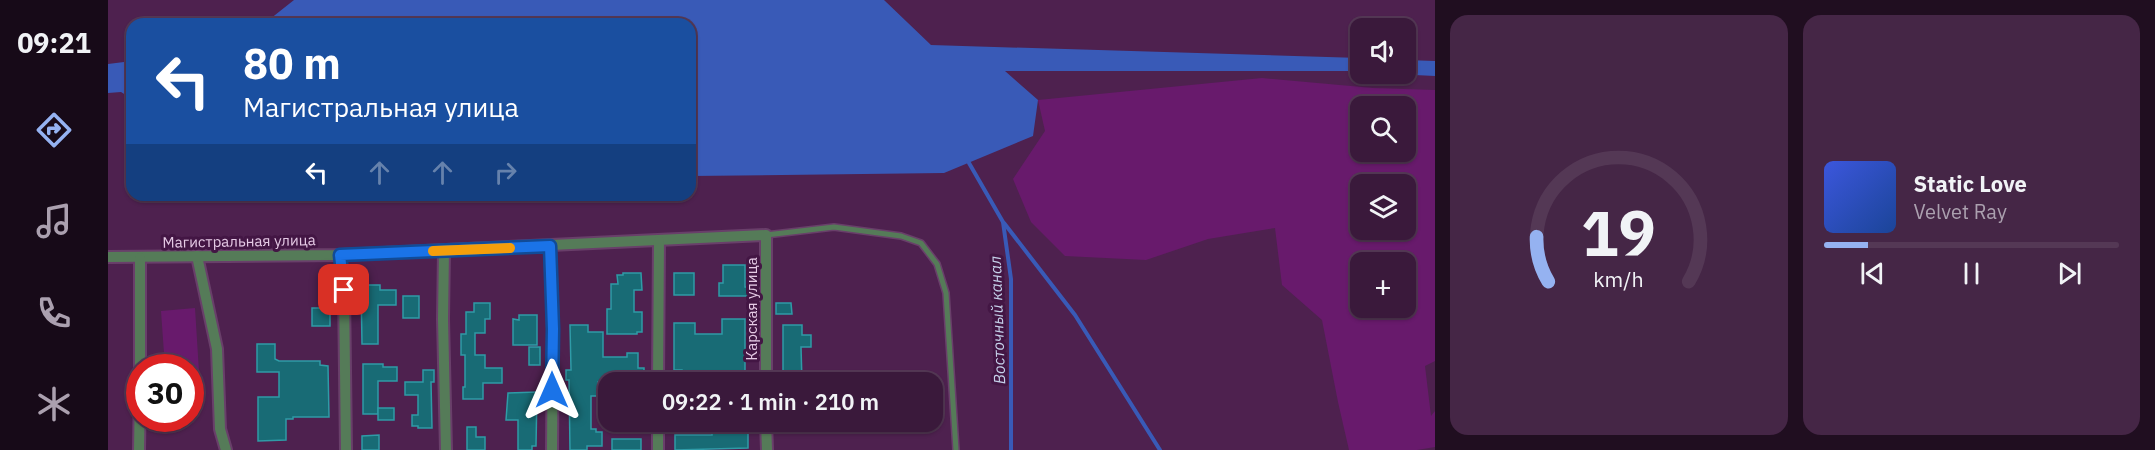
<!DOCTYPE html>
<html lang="en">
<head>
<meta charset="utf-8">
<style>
  body { margin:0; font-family:"IBM Plex Sans",sans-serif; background:#452646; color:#f1f3f6; height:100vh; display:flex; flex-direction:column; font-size:22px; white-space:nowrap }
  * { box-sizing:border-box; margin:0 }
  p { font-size:20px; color:#aba0af }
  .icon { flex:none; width:33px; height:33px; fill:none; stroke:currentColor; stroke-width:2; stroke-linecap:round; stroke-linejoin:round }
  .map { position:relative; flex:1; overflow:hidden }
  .sheet { display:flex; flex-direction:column; gap:15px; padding:15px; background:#200e20; width:720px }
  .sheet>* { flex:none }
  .top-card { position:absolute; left:18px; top:18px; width:570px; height:183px; border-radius:18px; box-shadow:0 2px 4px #0004,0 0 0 2px #543855; background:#1a4fa0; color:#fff; overflow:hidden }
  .controls { position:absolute; left:1242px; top:18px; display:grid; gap:12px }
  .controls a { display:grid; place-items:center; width:66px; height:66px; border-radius:12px; background:#3a193b; box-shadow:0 2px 4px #0004,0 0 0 2px #543855; font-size:30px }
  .speed { position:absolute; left:18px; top:354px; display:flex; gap:12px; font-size:30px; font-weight:700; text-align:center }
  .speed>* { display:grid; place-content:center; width:78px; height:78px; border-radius:50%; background:#3a193b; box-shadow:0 2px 4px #0004,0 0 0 2px #543855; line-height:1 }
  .speed .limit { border:9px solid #d22; background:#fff; color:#111 }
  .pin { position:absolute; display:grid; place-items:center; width:51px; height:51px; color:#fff; margin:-26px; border-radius:12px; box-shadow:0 3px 9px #0006 }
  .me { position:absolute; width:66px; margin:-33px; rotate:0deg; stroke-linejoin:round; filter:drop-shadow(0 0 4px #0008) }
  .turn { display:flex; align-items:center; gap:21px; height:126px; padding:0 18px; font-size:27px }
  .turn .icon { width:78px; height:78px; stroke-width:2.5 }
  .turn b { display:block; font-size:42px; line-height:51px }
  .lanes { display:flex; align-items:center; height:57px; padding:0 18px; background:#0003; justify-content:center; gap:30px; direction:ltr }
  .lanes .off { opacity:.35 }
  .sheet .tile { flex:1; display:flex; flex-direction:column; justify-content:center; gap:9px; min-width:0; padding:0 21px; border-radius:18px; background:#452646 }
  .sheet .dial { align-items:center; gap:0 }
  .dial svg { height:156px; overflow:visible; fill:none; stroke:#543855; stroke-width:7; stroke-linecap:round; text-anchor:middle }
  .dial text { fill:#f1f3f6; stroke:none }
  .song { display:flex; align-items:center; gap:18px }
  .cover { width:72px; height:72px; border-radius:9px; background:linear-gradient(135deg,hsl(230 70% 55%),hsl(220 70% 35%)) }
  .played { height:6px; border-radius:3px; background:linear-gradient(90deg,#95b2f1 15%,#543855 15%) }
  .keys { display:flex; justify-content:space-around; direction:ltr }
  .sheet .tiles { flex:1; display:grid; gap:15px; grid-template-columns:repeat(2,1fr) }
  .trip { position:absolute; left:490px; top:372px; width:345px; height:60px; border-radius:18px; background:#3a193b; box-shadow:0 2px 4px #0004,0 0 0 2px #543855; font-weight:600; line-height:60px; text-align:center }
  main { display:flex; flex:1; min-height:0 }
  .dock { display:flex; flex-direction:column; width:108px; justify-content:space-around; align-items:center; background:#170a18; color:#aba0af }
  .dock .icon { width:42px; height:42px }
  .dock .on { color:#95b2f1 }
  .dock b { font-size:27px; color:#f1f3f6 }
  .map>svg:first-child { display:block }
  .green { fill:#681a6c; fill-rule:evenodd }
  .water { fill:#395ab7 }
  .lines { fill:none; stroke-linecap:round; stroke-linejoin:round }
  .stream { stroke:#395ab7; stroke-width:4 }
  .building { fill:#186b75; stroke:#2f9ba7; stroke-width:1.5 }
  .lane-casing { stroke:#693f6a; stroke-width:8 }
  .street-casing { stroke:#693f6a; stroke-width:14 }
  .lane { stroke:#557b58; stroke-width:5 }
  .street { stroke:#557b58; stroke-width:10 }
  .route-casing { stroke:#114b97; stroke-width:15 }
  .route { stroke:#1a73e8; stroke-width:10 }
  .slow { stroke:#f59e0b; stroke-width:10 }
  .labels { text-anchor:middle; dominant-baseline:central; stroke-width:6; stroke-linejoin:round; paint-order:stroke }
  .street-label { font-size:15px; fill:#e5cae5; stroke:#431644 }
  .water-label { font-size:16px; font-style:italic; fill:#c4cfe8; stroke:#431644 }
</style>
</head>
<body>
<main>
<nav class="dock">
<b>09:21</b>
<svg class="icon on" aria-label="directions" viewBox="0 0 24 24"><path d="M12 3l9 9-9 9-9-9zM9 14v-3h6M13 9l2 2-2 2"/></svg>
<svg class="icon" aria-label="music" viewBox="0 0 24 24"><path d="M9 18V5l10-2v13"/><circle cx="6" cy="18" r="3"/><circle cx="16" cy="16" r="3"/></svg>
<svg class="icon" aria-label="phone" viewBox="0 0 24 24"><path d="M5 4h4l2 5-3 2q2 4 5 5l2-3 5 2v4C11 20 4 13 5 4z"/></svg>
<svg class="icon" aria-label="climate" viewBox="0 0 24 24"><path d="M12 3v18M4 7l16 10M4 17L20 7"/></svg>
</nav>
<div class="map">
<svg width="1327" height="450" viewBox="0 0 1327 450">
  <rect width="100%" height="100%" fill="#4e214f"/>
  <g class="green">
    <path d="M 1154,78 L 1265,88 L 1327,90 L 1327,361 L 1317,366 L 1323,416 L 1327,411 L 1327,447 L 1309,450 L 1241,450 L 1230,402 L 1214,320 L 1174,285 L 1167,228 L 1100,239 L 1038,260 L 957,256 L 923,222 L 905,179 L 937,131 L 930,100 ZM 1252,106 L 1298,106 L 1298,152 L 1252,152 ZM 1252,184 L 1298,184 L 1298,230 L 1252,230 ZM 1252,262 L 1298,262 L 1298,308 L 1252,308 Z"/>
    <path d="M 87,308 L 91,372 L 83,373 L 82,368 L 57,367 L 53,311 Z"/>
  </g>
  <g class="water">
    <path d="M 186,0 L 776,0 L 823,45 L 1252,58 L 1252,71 L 897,71 L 930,100 L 925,136 L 836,173 L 582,176 L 582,24 L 162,24 L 162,19 Z"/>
    <path d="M 1298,60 L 1327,61 L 1327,76 L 1286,74 L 1298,74 Z"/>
    <path d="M 24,61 L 24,99 L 13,92 L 0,93 L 0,64 Z"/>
  </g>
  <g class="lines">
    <g class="stream">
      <path d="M 861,163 L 895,222 L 903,279 L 903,450"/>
      <path d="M 896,223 L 967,315 L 1052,450"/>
    </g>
  </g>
  <g class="building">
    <path d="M 615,265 L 637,265 L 637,287 L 651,287 L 651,296 L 611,296 L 611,283 L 615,283 Z"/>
    <path d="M 515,273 L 533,273 L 534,290 L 526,290 L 526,312 L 534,312 L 534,332 L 529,332 L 529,334 L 499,334 L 499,309 L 503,309 L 503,284 L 510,284 L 509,275 L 515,275 Z"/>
    <rect x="566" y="273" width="20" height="22"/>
    <path d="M 253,285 L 272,285 L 272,290 L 288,290 L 288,305 L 270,305 L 270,344 L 254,344 Z"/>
    <rect x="295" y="296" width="16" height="22"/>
    <path d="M 366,303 L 382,303 L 382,319 L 377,319 L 377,333 L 367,333 L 367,355 L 377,355 L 377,368 L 394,368 L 394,383 L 375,383 L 375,399 L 355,399 L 355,387 L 357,387 L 357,355 L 353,355 L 353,334 L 358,334 L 358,312 L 366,312 Z"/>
    <path d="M 668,303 L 683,303 L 684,314 L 668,314 Z"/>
    <rect x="204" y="308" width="18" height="18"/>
    <path d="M 411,315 L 429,315 L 429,345 L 405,345 L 405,319 L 411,320 Z"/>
    <path d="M 614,319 L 637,319 L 637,373 L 574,373 L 574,370 L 566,370 L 566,323 L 587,323 L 587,334 L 614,334 Z"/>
    <path d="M 462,325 L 480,325 L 480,332 L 495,332 L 495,357 L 519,357 L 519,353 L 530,353 L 530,368 L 536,368 L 536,382 L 490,382 L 490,396 L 483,396 L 483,429 L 488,429 L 488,432 L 494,432 L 494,446 L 479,446 L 479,450 L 462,450 L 461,380 L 458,380 L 458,370 L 463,370 Z"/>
    <path d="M 675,325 L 694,325 L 694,335 L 703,335 L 703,347 L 693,347 L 694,382 L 681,382 L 681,373 L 675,373 Z"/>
    <path d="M 149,344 L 167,344 L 167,359 L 171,361 L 212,361 L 212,365 L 220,366 L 221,417 L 185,417 L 185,419 L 178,419 L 178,440 L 150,441 L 150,397 L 171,397 L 171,372 L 149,372 Z"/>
    <rect x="421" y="347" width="11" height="18"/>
    <path d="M 255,364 L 275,364 L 275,367 L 289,367 L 289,381 L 270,381 L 270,414 L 255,414 Z"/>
    <path d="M 315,370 L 326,370 L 326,382 L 323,382 L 324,428 L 310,428 L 310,426 L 304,426 L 304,415 L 310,415 L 310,395 L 297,395 L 297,382 L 315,382 Z"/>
    <path d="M 429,392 L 428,446 L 424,446 L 424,450 L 410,450 L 410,420 L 398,420 L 400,393 Z"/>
    <rect x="270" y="408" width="16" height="12"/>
    <path d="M 359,427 L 368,427 L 368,437 L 377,437 L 377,450 L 359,450 Z"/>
    <path d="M 604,427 L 640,427 L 640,448 L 567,450 L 567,435 L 604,435 Z"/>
    <path d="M 271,435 L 271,450 L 254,450 L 254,436 Z"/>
    <rect x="504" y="439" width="29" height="11"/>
  </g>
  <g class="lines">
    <g class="lane-casing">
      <path id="lane" d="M 658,235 L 726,227 L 793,236 L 813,243 L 829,264 L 838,293 L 848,450"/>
    </g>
    <g class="street-casing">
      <g id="street">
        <path d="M 442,246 L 445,329 L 444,450"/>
        <path d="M 336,250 L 335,319 L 338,450"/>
        <path d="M 232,255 L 236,290 L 238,450"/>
        <path d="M 89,256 L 109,349 L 112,429 L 118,450"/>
        <path d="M 0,257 L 232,255 L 658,235 L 658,382"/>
        <path d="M 32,368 L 32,258"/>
        <path d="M 550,382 L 551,241"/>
        <path d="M 658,422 L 659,450"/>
        <path d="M 31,450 L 32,388"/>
        <path d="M 550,450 L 550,422"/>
      </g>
    </g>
    <use href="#lane" class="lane"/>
    <use href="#street" class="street"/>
  </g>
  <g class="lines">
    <g class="route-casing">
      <path id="route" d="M 236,290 L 232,255 L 442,246 L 445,329 L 444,390"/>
    </g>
    <use href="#route" class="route"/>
    <path class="slow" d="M 325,251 L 402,248"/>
  </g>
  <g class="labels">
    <g class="street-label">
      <text transform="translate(131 241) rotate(-1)">Магистральная улица</text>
      <text transform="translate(643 309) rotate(-90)">Карская улица</text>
    </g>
    <g class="water-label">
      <text transform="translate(889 320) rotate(-92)">Восточный канал</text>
    </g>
  </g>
</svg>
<div class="controls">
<a><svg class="icon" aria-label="sound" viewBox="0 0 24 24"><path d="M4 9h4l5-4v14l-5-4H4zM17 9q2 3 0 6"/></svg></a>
<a><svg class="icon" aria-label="search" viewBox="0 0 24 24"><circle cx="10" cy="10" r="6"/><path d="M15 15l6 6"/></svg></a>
<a><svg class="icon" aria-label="layers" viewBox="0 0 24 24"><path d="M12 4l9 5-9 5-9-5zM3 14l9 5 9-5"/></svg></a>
<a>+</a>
</div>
<div class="speed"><div class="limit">30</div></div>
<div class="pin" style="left:236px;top:290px;background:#d93025"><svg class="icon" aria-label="arrive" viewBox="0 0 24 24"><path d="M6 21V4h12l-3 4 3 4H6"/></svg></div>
<svg class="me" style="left:444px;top:390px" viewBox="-20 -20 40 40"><path d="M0-17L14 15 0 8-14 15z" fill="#1a73e8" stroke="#fff" stroke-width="4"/></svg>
<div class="trip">09:22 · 1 min · 210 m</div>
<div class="top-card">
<div class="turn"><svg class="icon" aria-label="left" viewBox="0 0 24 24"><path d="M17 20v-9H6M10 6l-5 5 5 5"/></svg><div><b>80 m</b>Магистральная улица</div></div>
<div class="lanes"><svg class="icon" aria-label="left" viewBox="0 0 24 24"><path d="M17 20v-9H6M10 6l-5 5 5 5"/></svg><svg class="icon off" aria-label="ahead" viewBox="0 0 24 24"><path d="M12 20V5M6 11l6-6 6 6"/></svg><svg class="icon off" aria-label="ahead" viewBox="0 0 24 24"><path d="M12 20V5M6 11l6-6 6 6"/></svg><svg class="icon off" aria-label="right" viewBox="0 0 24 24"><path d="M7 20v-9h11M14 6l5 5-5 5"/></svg></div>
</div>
</div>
<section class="sheet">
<div class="tiles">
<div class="tile dial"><svg viewBox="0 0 100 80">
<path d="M14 69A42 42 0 1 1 86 69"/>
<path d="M14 69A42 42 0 0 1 8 46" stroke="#95b2f1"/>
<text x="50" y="56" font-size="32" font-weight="700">19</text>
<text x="50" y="72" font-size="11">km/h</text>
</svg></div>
<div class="tile">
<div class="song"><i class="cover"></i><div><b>Static Love</b><p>Velvet Ray</p></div></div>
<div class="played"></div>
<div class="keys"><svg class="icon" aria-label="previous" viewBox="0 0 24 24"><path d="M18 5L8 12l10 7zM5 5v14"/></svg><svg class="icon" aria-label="pause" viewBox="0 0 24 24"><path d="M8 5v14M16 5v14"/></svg><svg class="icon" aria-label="next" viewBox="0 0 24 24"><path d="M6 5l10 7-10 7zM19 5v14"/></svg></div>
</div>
</div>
</section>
</main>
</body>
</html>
